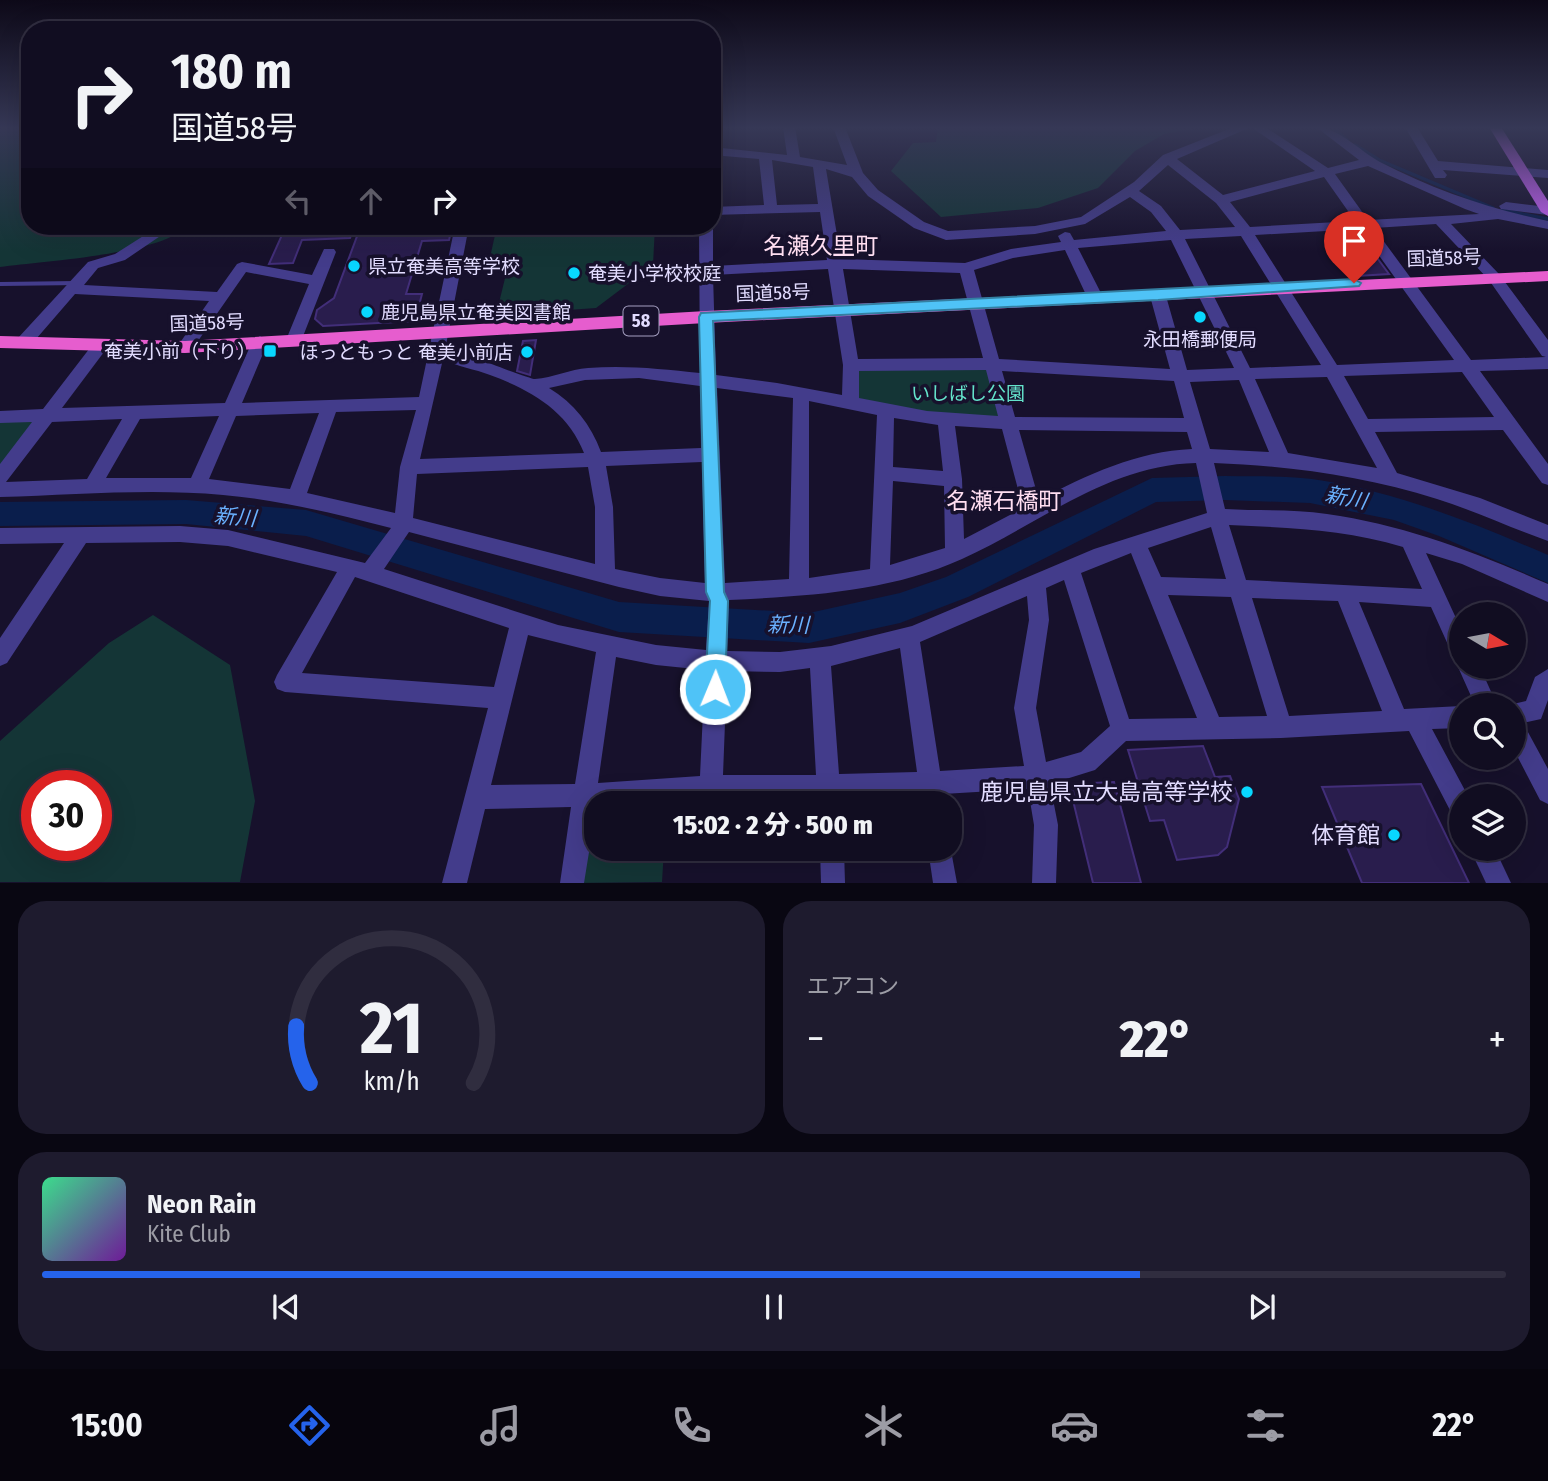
<!DOCTYPE html>
<html lang="ja">
<head>
<meta charset="utf-8">
<style>
  body { margin:0; font-family:"Fira Sans Condensed","Noto Sans JP",sans-serif; background:#1e1b2e; color:#f1f3f6; height:100vh; display:flex; flex-direction:column; font-size:26px; white-space:nowrap }
  * { box-sizing:border-box; margin:0 }
  p { font-size:23px; color:#9c9ca5 }
  .icon { flex:none; width:38px; height:38px; fill:none; stroke:currentColor; stroke-width:2; stroke-linecap:round; stroke-linejoin:round }
  .map { position:relative; height:883px; overflow:hidden }
  .drawer { display:flex; flex-direction:column; gap:18px; padding:18px; background:#090712; flex:1 }
  .drawer>* { flex:none }
  .top-card { position:absolute; left:21px; top:21px; width:700px; height:214px; border-radius:28px; box-shadow:0 7px 28px #0002,0 0 0 2px #302d3f; background:#110d21; color:#f1f3f6; overflow:hidden }
  .needle { width:46px; rotate:100deg }
  .buttons { position:absolute; left:1449px; top:602px; display:grid; gap:14px }
  .buttons a { display:grid; place-items:center; width:77px; height:77px; border-radius:50%; background:#110d21; box-shadow:0 7px 28px #0002,0 0 0 2px #302d3f; font-size:35px }
  .speed { position:absolute; left:21px; top:770px; display:flex; gap:14px; font-size:35px; font-weight:700; text-align:center }
  .speed>* { display:grid; place-content:center; width:91px; height:91px; border-radius:50%; background:#110d21; box-shadow:0 7px 28px #0002,0 0 0 2px #302d3f; line-height:1 }
  .speed .limit { border:10px solid #d22; background:#fff; color:#111 }
  .pin { position:absolute; display:grid; place-items:center; width:60px; height:60px; color:#fff; margin:-72px -30px; border-radius:50% 50% 50% 0; rotate:-45deg; box-shadow:0 0 7px #0007 }
  .pin .icon { rotate:45deg }
  .me { position:absolute; width:77px; margin:-38px; rotate:1deg; stroke-linejoin:round; filter:drop-shadow(0 0 5px #0008) }
  .turn { display:flex; align-items:center; gap:24px; height:147px; padding:0 35px; font-size:32px }
  .turn .icon { width:91px; height:91px; stroke-width:2.5 }
  .turn b { display:block; font-size:49px; line-height:60px }
  .lanes { display:flex; align-items:center; height:66px; padding:0 35px; background:#0003; justify-content:center; gap:35px; direction:ltr }
  .lanes .off { opacity:.35 }
  .big { font-size:52px; font-weight:800; line-height:1.1 }
  .drawer .widget { flex:1; display:flex; flex-direction:column; justify-content:center; gap:10px; min-width:0; padding:0 24px; border-radius:28px; background:#1e1b2e }
  .drawer .dial { align-items:center; gap:0 }
  .dial svg { height:182px; overflow:visible; fill:none; stroke:#302d3f; stroke-width:7; stroke-linecap:round; text-anchor:middle }
  .dial text { fill:#f1f3f6; stroke:none }
  .song { display:flex; align-items:center; gap:21px }
  .cover { width:84px; height:84px; border-radius:10px; background:linear-gradient(135deg,hsl(150 70% 55%),hsl(280 70% 35%)) }
  .played { height:7px; border-radius:4px; background:linear-gradient(90deg,#2563eb 75%,#302d3f 75%) }
  .keys { display:flex; justify-content:space-around; direction:ltr }
  .heat { display:flex; justify-content:space-between; align-items:center; font-size:38px; direction:ltr }
  .drawer .tiles { flex:1; display:grid; gap:18px; grid-template-columns:1fr 1fr }
  .widget:last-child { grid-column:span 2 }
  .trip { position:absolute; left:584px; top:791px; width:378px; height:70px; border-radius:28px; background:#110d21; box-shadow:0 7px 28px #0002,0 0 0 2px #302d3f; font-weight:800; line-height:70px; text-align:center }
  .tab-bar { display:flex; height:112px; justify-content:space-around; align-items:center; background:#07050d; color:#9c9ca5 }
  .tab-bar .icon { width:49px; height:49px }
  .tab-bar .active { color:#2563eb }
  .tab-bar b { font-size:32px; color:#f1f3f6 }
  .map>svg:first-child { display:block }
  .green { fill:#143536; fill-rule:evenodd }
  .lines { fill:none; stroke-linecap:round; stroke-linejoin:round }
  .stream { stroke:#0a1e4c; stroke-width:3.5 }
  .river { fill:#0a1e4c; fill-rule:evenodd }
  .building { fill:#291d4d; stroke:#422e79; stroke-width:2 }
  .service { fill:#433c8b; fill-rule:evenodd }
  .minor { fill:#433c8b; fill-rule:evenodd }
  .primary { fill:#ce63ff; fill-rule:evenodd }
  .trunk { fill:#e65dce; fill-rule:evenodd }
  .route { fill:#4fc3f7; stroke:#337fa1; stroke-width:2 }
  .poi-dot { fill:#08d7ff; stroke:#17112c; stroke-width:2.5 }
  .labels { text-anchor:middle; dominant-baseline:central; stroke-width:7; stroke-linejoin:round; paint-order:stroke }
  .shield { fill:#17112c; stroke:#a59fc0; stroke-width:2 }
  .shield-label { font-size:18px; font-weight:bold; fill:#e2dcff }
  .street-label { font-size:19px; fill:#e2dcff; stroke:#17112c }
  .poi-label { font-size:19px; fill:#e2dcff; stroke:#17112c; text-anchor:start }
  .park-label { font-size:19px; fill:#64e3cb; stroke:#17112c }
  .water-label { font-size:21px; font-style:italic; fill:#6ab1ff; stroke:#17112c }
  .quarter-label { font-size:23px; fill:#ffdef1; stroke:#17112c }
  .near-poi-label { font-size:23px; fill:#e2dcff; stroke:#17112c; text-anchor:end }
</style>
</head>
<body>
<div class="map">
<svg width="1548" height="883" viewBox="0 0 1548 883">
  <rect width="100%" height="100%" fill="#17112c"/>
  <g class="green">
    <path d="M 0,127 L 30,127 L 30,226 L 188,226 C 159,255 43,261 0,267 Z"/>
    <path d="M 938,127 L 1205,127 L 1164,134 L 1135,151 L 1098,188 L 1038,208 L 941,217 L 891,171 L 913,143 L 936,142 Z"/>
    <path d="M 497,226 L 655,226 L 653,265 L 596,308 L 496,315 L 509,262 L 489,262 Z"/>
    <path d="M 989,366 L 1004,422 L 855,405 L 855,367 Z"/>
    <path d="M 39,421 L 0,473 L 0,422 Z"/>
    <path d="M 153,615 L 230,665 L 255,801 L 240,882 L 0,882 L 0,741 L 109,643 ZM 37,786 L 96,786 L 96,845 L 37,845 Z"/>
    <path d="M 667,789 L 667,803 L 597,803 L 597,849 L 664,849 L 662,882 L 572,883 L 586,795 Z"/>
  </g>
  <g class="lines">
    <g class="stream">
      <path d="M 1332,127 L 1347,140"/>
      <path d="M 1355,145 L 1379,160 L 1493,208"/>
      <path d="M 1502,210 L 1548,219"/>
    </g>
    <path class="river" d="M 1225,476 C 1253,477 1283,475 1312,479 C 1395,491 1471,522 1548,555 L 1548,583 L 1439,536 L 1394,520 L 1310,503 L 1225,500 L 1156,502 L 968,597 L 900,623 L 809,643 L 619,632 L 306,536 L 186,524 L 0,526 L 0,502 L 186,500 L 306,510 L 619,602 L 809,613 L 900,593 L 946,577 L 1152,478 Z"/>
  </g>
  <g class="building">
    <path d="M 286,226 L 355,226 L 350,238 L 302,240 L 293,263 L 269,264 Z"/>
    <path d="M 452,228 L 449,240 L 422,241 L 406,294 L 422,294 L 415,321 L 323,326 L 315,319 L 317,310 L 334,298 L 359,231 Z"/>
    <path d="M 1372,251 L 1389,274 L 1356,276 L 1339,252 Z"/>
    <path d="M 536,340 L 530,375 L 517,371 L 523,341 Z"/>
    <path d="M 1203,746 L 1215,777 L 1230,776 L 1239,799 L 1227,847 L 1218,855 L 1177,860 L 1164,820 L 1150,821 L 1128,750 Z"/>
    <path d="M 1114,782 L 1141,883 L 1093,883 L 1069,784 Z"/>
    <path d="M 1421,784 L 1469,883 L 1362,883 L 1322,787 Z"/>
  </g>
  <g class="lines">
    <path class="service" d="M 77,281 L 81,283 L 80,285 L 0,286 L 0,282 Z"/>
    <g class="minor">
      <path d="M 712,127 L 723,127 L 716,139 L 712,140 Z"/>
      <path d="M 783,127 L 795,127 L 800,157 L 847,165 L 833,127 L 845,127 L 863,173 L 878,190 L 924,222 L 948,231 L 1035,226 L 1081,217 L 1134,182 L 1163,155 L 1234,127 L 1265,127 L 1328,168 L 1359,160 L 1316,127 C 1338,127 1360,151 1380,162 C 1434,190 1490,209 1548,221 L 1548,229 L 1498,219 L 1451,224 L 1499,274 L 1548,340 L 1548,369 L 1480,371 L 1548,464 L 1548,485 L 1542,483 L 1503,430 L 1375,432 L 1397,473 L 1480,498 L 1548,525 L 1548,541 C 1511,528 1475,511 1437,499 C 1364,476 1290,466 1214,463 L 1225,509 C 1258,511 1294,509 1327,514 C 1405,525 1477,553 1548,584 L 1548,602 L 1462,564 L 1426,553 L 1461,629 L 1461,667 L 1480,667 L 1497,705 L 1475,705 L 1458,667 L 1461,661 L 1454,658 L 1431,607 L 1359,602 L 1404,709 L 1461,706 L 1461,728 L 1432,729 L 1468,796 L 1461,796 L 1461,820 L 1453,816 L 1409,731 L 1281,738 L 1126,741 L 1095,770 L 1050,784 L 1058,825 L 1056,883 L 1032,883 L 1034,825 L 1028,789 L 943,794 L 945,803 L 921,803 L 920,795 L 840,797 L 841,803 L 817,803 L 817,798 L 597,803 L 584,883 L 560,883 L 571,807 L 485,809 L 467,883 L 442,883 L 488,708 L 285,692 L 277,689 L 274,682 L 277,675 L 337,572 L 228,546 L 180,542 L 86,543 L 7,663 L 0,666 L 0,638 L 64,543 L 0,544 L 0,528 L 180,526 L 228,530 L 365,563 L 391,528 C 336,514 280,500 223,495 C 149,488 74,495 0,497 L 0,464 L 32,422 L 0,423 L 0,411 L 43,409 L 96,340 L 108,340 L 110,344 L 62,408 L 225,403 L 252,342 L 260,336 L 268,342 L 242,403 L 419,397 L 455,226 L 469,226 L 446,345 C 454,350 529,379 535,379 C 553,378 570,369 588,368 C 626,365 662,369 700,373 L 699,226 L 713,226 L 713,266 L 827,260 L 820,212 L 712,215 L 712,207 L 764,205 L 759,159 L 712,155 L 712,147 L 787,155 ZM 1251,127 L 1315,171 L 1223,195 L 1177,159 ZM 772,160 L 813,167 L 818,204 L 777,205 ZM 1168,165 L 1216,203 L 1235,227 L 1180,230 L 1161,206 L 1139,191 ZM 1368,166 L 1465,209 L 1479,214 L 1368,220 L 1335,174 ZM 826,169 L 852,177 L 868,196 L 914,228 L 946,240 L 1035,234 L 1085,224 L 1130,197 L 1151,212 L 1166,231 L 1074,240 L 1070,233 L 1065,232 L 1058,236 L 1061,242 L 1011,249 L 965,263 L 841,259 ZM 1324,177 L 1355,221 L 1250,227 L 1230,202 ZM 1436,224 L 1489,280 L 1542,356 L 1546,357 L 1471,360 L 1374,228 ZM 1360,229 L 1454,360 L 1337,365 L 1255,235 ZM 1241,236 L 1321,365 L 1250,368 L 1185,239 ZM 1171,240 L 1234,368 L 1187,370 L 1166,296 L 1158,291 L 1150,296 L 1170,369 L 999,359 L 974,270 L 1013,258 L 1065,250 L 1088,299 L 1096,304 L 1104,299 L 1078,248 ZM 828,269 L 843,365 L 842,395 L 777,383 L 716,375 L 713,275 ZM 843,269 L 960,273 L 983,358 L 858,359 ZM 443,359 C 457,367 475,369 490,375 C 531,390 568,411 584,453 L 420,459 ZM 986,370 L 998,416 L 927,411 L 859,398 L 859,371 ZM 1002,371 L 1174,381 L 1184,418 L 1015,417 ZM 1462,372 L 1494,417 L 1368,419 L 1344,376 ZM 1327,377 L 1377,468 L 1288,453 L 1255,379 ZM 639,378 L 700,386 L 701,448 L 601,452 C 591,425 574,403 549,388 L 585,380 ZM 1239,380 L 1269,452 L 1210,449 L 1190,382 ZM 717,388 L 793,398 L 789,579 L 725,583 ZM 809,401 L 877,415 L 870,569 L 809,578 ZM 416,410 L 400,467 L 395,513 L 307,493 L 336,412 ZM 319,413 L 290,489 L 209,479 L 236,416 ZM 219,416 L 191,478 L 106,478 L 140,419 ZM 894,418 L 938,425 L 943,471 L 893,467 ZM 122,419 L 87,479 L 6,482 L 52,422 ZM 955,426 L 1002,429 L 1023,508 L 964,539 L 962,479 ZM 1019,430 L 1187,432 L 1192,449 C 1138,451 1086,475 1039,500 ZM 702,462 L 705,583 L 660,578 L 615,569 L 613,507 L 606,466 ZM 1196,463 L 1207,513 L 1094,549 L 912,626 L 831,646 L 780,652 L 727,651 L 729,600 C 808,596 889,592 962,559 C 1039,524 1108,465 1196,463 ZM 588,467 L 595,507 L 595,564 L 413,518 L 417,474 ZM 893,481 L 944,486 L 945,548 L 890,565 ZM 1229,525 C 1290,528 1344,529 1403,547 L 1422,589 L 1246,580 ZM 1211,527 L 1226,579 L 1161,577 L 1148,548 ZM 409,532 L 619,587 L 660,596 L 709,601 L 706,650 L 656,645 L 558,625 L 384,569 ZM 1131,553 L 1197,718 L 1129,719 L 1081,573 ZM 355,577 L 509,628 L 494,687 L 302,673 ZM 1064,580 L 1110,726 L 1081,752 L 1046,762 L 1036,708 L 1049,620 L 1046,588 ZM 1168,595 L 1231,597 L 1267,716 L 1219,717 ZM 1027,596 L 1029,620 L 1014,708 L 1024,766 L 940,771 L 920,642 ZM 1252,598 L 1338,601 L 1382,711 L 1289,716 ZM 528,635 L 596,652 L 575,784 L 491,785 ZM 900,648 L 917,772 L 839,774 L 831,666 ZM 616,657 L 656,665 L 705,670 L 700,776 L 598,783 ZM 810,668 L 816,775 L 723,775 L 727,671 L 780,672 Z"/>
      <path d="M 1405,127 L 1417,127 L 1438,161 L 1548,170 L 1548,178 L 1443,170 L 1447,175 L 1445,178 L 1435,178 Z"/>
      <path d="M 1506,202 L 1548,207 L 1548,215 L 1501,209 L 1499,206 Z"/>
      <path d="M 159,226 L 175,226 L 125,260 L 98,268 L 84,285 L 217,292 L 237,264 L 242,262 L 312,275 L 324,249 L 334,249 L 336,252 L 300,344 L 288,344 L 286,340 L 309,284 L 246,272 L 191,351 L 179,351 L 177,347 L 209,301 L 75,294 L 30,346 L 18,346 L 16,342 L 18,338 L 88,262 L 115,254 Z"/>
      <path d="M 1548,669 L 1548,700 L 1541,719 L 1523,723 L 1548,769 L 1548,804 L 1540,800 L 1514,750 L 1514,705 L 1509,705 L 1526,701 L 1535,677 Z"/>
      <path d="M 950,845 L 957,883 L 933,883 L 928,849 L 950,849 Z"/>
      <path d="M 820,849 L 844,849 L 845,883 L 821,883 Z"/>
      <path d="M 1470,849 L 1495,849 L 1511,883 L 1486,883 Z"/>
    </g>
    <path class="primary" d="M 1489,127 L 1501,127 L 1548,201 L 1548,216 L 1541,212 Z"/>
    <path class="trunk" d="M 1548,271 L 1548,281 L 706,323 L 185,353 L 0,348 L 0,336 L 185,341 L 706,311 Z"/>
  </g>
  <linearGradient id="sky" x2="0" y2="1"><stop stop-color="#0d0918"/><stop offset="0.51" stop-color="#363856"/><stop offset="1" stop-color="#363856" stop-opacity="0"/></linearGradient>
  <rect width="1548" height="251" fill="url(#sky)"/>
  <path class="route" d="M 1354,279 L 1361,283 L 1359,286 L 1158,300 L 713,321 L 724,592 L 728,601 L 725,689 L 722,696 L 715,699 L 708,696 L 705,689 L 710,601 L 706,592 L 699,317 L 701,313 Z"/>
  <g class="poi-dot">
    <circle cx="354" cy="266" r="7"/>
    <circle cx="574" cy="273" r="7"/>
    <circle cx="367" cy="312" r="7"/>
    <circle cx="1200" cy="317" r="7"/>
    <rect x="263" y="344" width="14" height="14" rx="3.5"/>
    <circle cx="527" cy="352" r="7"/>
    <circle cx="1247" cy="792" r="7"/>
    <circle cx="1394" cy="835" r="7"/>
  </g>
  <g class="labels">
    <rect class="shield" x="623.5" y="306.5" width="35" height="29" rx="5"/>
    <g class="shield-label">
      <text x="641" y="321">58</text>
    </g>
    <g class="street-label">
      <text transform="translate(1444 258) rotate(-2)">国道58号</text>
      <text transform="translate(773 293) rotate(-2)">国道58号</text>
      <text transform="translate(207 323) rotate(-2)">国道58号</text>
    </g>
    <g class="poi-label">
      <text x="368" y="266">県立奄美高等学校</text>
      <text x="588" y="273">奄美小学校校庭</text>
      <text x="381" y="312">鹿児島県立奄美図書館</text>
      <text x="1200" y="339" text-anchor="middle">永田橋郵便局</text>
      <text x="256" y="351" text-anchor="end">奄美小前（下り）</text>
      <text x="513" y="352" text-anchor="end">ほっともっと 奄美小前店</text>
    </g>
    <g class="park-label">
      <text x="968" y="393">いしばし公園</text>
    </g>
    <g class="water-label">
      <text transform="translate(1346 498) rotate(11)">新川</text>
      <text transform="translate(235 517) rotate(5)">新川</text>
      <text transform="translate(788 625) rotate(1)">新川</text>
    </g>
    <g class="quarter-label">
      <text x="821" y="246">名瀬久里町</text>
      <text x="1004" y="501">名瀬石橋町</text>
    </g>
    <g class="near-poi-label">
      <text x="1233" y="792">鹿児島県立大島高等学校</text>
      <text x="1380" y="835">体育館</text>
    </g>
  </g>
</svg>
<div class="buttons">
<a><svg class="needle" viewBox="-14 -14 28 28"><path d="M0-13l5 13h-10z" fill="#e53935"/><path d="M0 13l5-13h-10z" fill="#9c9ca5"/></svg></a>
<a><svg class="icon" aria-label="search" viewBox="0 0 24 24"><circle cx="10" cy="10" r="6"/><path d="M15 15l6 6"/></svg></a>
<a><svg class="icon" aria-label="layers" viewBox="0 0 24 24"><path d="M12 4l9 5-9 5-9-5zM3 14l9 5 9-5"/></svg></a>
</div>
<div class="speed"><div class="limit">30</div></div>
<div class="pin" style="left:1354px;top:283px;background:#d93025"><svg class="icon" aria-label="arrive" viewBox="0 0 24 24"><path d="M6 21V4h12l-3 4 3 4H6"/></svg></div>
<svg class="me" style="left:715px;top:689px" viewBox="-20 -20 40 40"><circle r="17" fill="#4fc3f7" stroke="#fff" stroke-width="3"/><path d="M0-11L8 9 0 5-8 9z" fill="#fff"/></svg>
<div class="trip">15:02 · 2 分 · 500 m</div>
<div class="top-card">
<div class="turn"><svg class="icon" aria-label="right" viewBox="0 0 24 24"><path d="M7 20v-9h11M14 6l5 5-5 5"/></svg><div><b>180 m</b>国道58号</div></div>
<div class="lanes"><svg class="icon off" aria-label="left" viewBox="0 0 24 24"><path d="M17 20v-9H6M10 6l-5 5 5 5"/></svg><svg class="icon off" aria-label="ahead" viewBox="0 0 24 24"><path d="M12 20V5M6 11l6-6 6 6"/></svg><svg class="icon" aria-label="right" viewBox="0 0 24 24"><path d="M7 20v-9h11M14 6l5 5-5 5"/></svg></div>
</div>
</div>
<section class="drawer">
<div class="tiles">
<div class="widget dial"><svg viewBox="0 0 100 80">
<path d="M14 69A42 42 0 1 1 86 69"/>
<path d="M14 69A42 42 0 0 1 8 44" stroke="#2563eb"/>
<text x="50" y="56" font-size="32" font-weight="700">21</text>
<text x="50" y="72" font-size="11">km/h</text>
</svg></div>
<div class="widget"><p>エアコン</p>
<div class="heat"><a>−</a><b class="big">22°</b><a>+</a></div>
</div>
<div class="widget">
<div class="song"><i class="cover"></i><div><b>Neon Rain</b><p>Kite Club</p></div></div>
<div class="played"></div>
<div class="keys"><svg class="icon" aria-label="previous" viewBox="0 0 24 24"><path d="M18 5L8 12l10 7zM5 5v14"/></svg><svg class="icon" aria-label="pause" viewBox="0 0 24 24"><path d="M8 5v14M16 5v14"/></svg><svg class="icon" aria-label="next" viewBox="0 0 24 24"><path d="M6 5l10 7-10 7zM19 5v14"/></svg></div>
</div>
</div>
</section>
<nav class="tab-bar">
<b>15:00</b>
<svg class="icon active" aria-label="directions" viewBox="0 0 24 24"><path d="M12 3l9 9-9 9-9-9zM9 14v-3h6M13 9l2 2-2 2"/></svg>
<svg class="icon" aria-label="music" viewBox="0 0 24 24"><path d="M9 18V5l10-2v13"/><circle cx="6" cy="18" r="3"/><circle cx="16" cy="16" r="3"/></svg>
<svg class="icon" aria-label="phone" viewBox="0 0 24 24"><path d="M5 4h4l2 5-3 2q2 4 5 5l2-3 5 2v4C11 20 4 13 5 4z"/></svg>
<svg class="icon" aria-label="climate" viewBox="0 0 24 24"><path d="M12 3v18M4 7l16 10M4 17L20 7"/></svg>
<svg class="icon" aria-label="car" viewBox="0 0 24 24"><path d="M5 17H2v-5l4-1 3-4h7l3 4 3 1v5h-3M9 17h6M6 11h13"/><circle cx="7" cy="17" r="2"/><circle cx="17" cy="17" r="2"/></svg>
<svg class="icon" aria-label="filters" viewBox="0 0 24 24"><path d="M4 7h16M4 17h16"/><circle cx="9" cy="7" r="2"/><circle cx="15" cy="17" r="2"/></svg>
<b>22°</b>
</nav>
</body>
</html>
